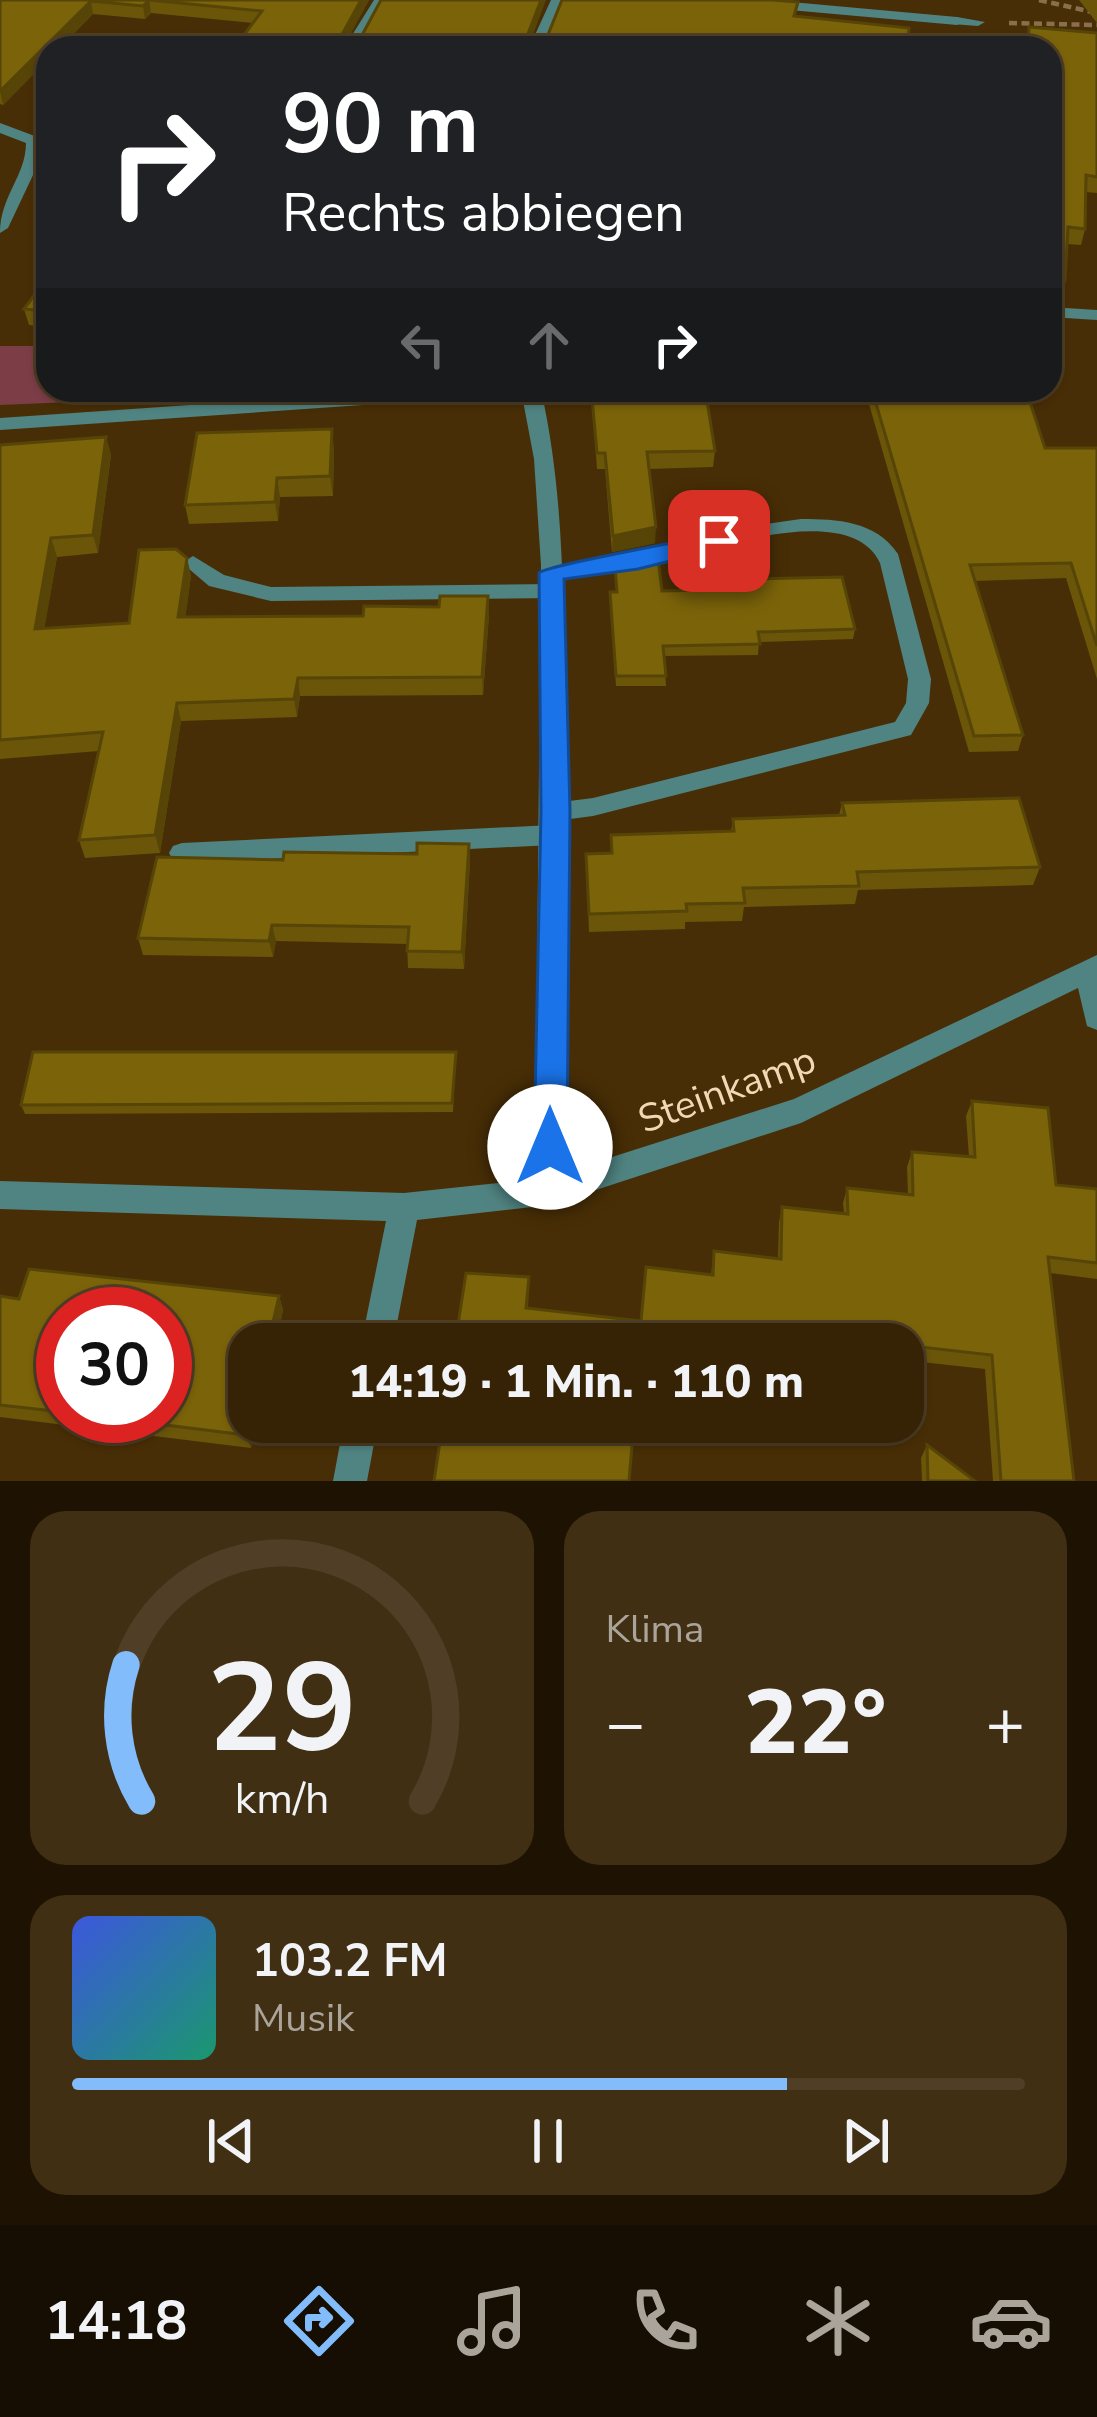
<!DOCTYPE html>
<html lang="de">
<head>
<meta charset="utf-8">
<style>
  body { margin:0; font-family:"Nunito Sans",sans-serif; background:#412f13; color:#f1f3f6; height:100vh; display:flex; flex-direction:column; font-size:45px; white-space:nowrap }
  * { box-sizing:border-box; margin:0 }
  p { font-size:39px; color:#aaa49a }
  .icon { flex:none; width:66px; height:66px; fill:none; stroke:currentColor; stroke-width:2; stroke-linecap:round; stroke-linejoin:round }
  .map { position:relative; height:1481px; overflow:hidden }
  .drawer { display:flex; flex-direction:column; gap:30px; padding:30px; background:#1e1302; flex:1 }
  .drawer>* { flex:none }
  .banner { position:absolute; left:36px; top:36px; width:1026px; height:366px; border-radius:36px; box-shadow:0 3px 9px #0004,0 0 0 3px #503f26; background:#202124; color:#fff; overflow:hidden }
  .speed { position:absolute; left:36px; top:1287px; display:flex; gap:24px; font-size:60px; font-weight:700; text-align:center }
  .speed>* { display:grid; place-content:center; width:156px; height:156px; border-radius:50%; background:#362204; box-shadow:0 3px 9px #0004,0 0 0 3px #503f26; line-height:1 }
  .speed .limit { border:18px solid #d22; background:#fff; color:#111 }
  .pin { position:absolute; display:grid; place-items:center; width:102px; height:102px; color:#fff; margin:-51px; border-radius:24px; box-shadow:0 6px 18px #0006 }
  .me { position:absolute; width:132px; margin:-66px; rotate:0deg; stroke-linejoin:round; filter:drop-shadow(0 0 9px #0008) }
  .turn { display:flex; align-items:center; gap:42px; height:252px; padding:0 48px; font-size:54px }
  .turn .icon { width:156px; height:156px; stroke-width:2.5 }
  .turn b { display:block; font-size:84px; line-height:102px }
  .lanes { display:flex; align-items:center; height:114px; padding:0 48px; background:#0003; justify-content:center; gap:60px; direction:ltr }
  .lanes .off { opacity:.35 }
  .big { font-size:90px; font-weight:800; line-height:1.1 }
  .drawer .card { flex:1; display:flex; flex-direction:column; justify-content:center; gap:18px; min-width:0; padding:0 42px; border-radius:36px; background:#412f13 }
  .drawer .dial { align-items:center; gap:0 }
  .dial svg { height:312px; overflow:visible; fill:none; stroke:#503f26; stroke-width:7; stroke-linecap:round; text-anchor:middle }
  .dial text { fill:#f1f3f6; stroke:none }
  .song { display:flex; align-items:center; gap:36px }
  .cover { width:144px; height:144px; border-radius:18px; background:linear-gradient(135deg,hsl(230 70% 55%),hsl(160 70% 35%)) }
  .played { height:12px; border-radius:6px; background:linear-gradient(90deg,#83bcfb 75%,#503f26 75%) }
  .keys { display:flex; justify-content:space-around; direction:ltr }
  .heat { display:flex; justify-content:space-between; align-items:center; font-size:66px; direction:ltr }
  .drawer .tiles { flex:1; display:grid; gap:30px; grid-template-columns:1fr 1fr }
  .card:last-child { grid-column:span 2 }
  .trip { position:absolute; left:228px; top:1323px; width:696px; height:120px; border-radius:36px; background:#362204; box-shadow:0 3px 9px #0004,0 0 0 3px #503f26; font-weight:800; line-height:120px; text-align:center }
  .menu { display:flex; height:192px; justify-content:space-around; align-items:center; background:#160e02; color:#aaa49a }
  .menu .icon { width:84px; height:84px }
  .menu .on { color:#83bcfb }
  .menu b { font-size:54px; color:#f1f3f6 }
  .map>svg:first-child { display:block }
  .green { fill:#7c3d47 }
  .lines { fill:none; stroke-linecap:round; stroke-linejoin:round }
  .path { stroke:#8a6f4a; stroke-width:4.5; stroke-dasharray:8 4.5; stroke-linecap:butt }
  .service { fill:#508482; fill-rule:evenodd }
  .minor { fill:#508482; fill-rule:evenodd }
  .wall { fill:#6a5509; fill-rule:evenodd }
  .shaded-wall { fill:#564507 }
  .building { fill:#7b630a; stroke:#564507; stroke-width:3 }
  .route { fill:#1a73e8; stroke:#114b97; stroke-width:3 }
  .labels { text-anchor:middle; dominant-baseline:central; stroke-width:12; stroke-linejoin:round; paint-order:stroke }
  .near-street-label { font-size:39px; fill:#f3d7b6; stroke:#482e06 }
</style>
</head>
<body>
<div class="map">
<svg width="1097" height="1481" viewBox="0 0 1097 1481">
  <rect width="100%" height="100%" fill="#482e06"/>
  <path class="green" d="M 0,346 L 48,346 L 48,390 L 169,390 L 166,398 L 0,405 Z"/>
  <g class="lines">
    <g class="path">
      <path d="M 1039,0 L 1097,13"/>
      <path d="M 1009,23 L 1097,25"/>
    </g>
    <g class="service">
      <path d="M 374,0 L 388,0 L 358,48 L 344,48 Z"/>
      <path d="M 957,17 L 985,22 L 978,26 L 952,24 L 950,21 Z"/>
      <path d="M 801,519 C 837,519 876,521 898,554 L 931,679 L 929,703 L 911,735 L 593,816 L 555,821 L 546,818 L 543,811 L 546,804 L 593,798 L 895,722 L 906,703 L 908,679 L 880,563 C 849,496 697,554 644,567 C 613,574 582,577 551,580 L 540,573 L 551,566 C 636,558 716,529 801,519 Z"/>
      <path d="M 193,556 L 224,575 L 271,587 L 552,584 L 563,591 L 552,598 L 271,601 L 209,586 L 182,563 Z"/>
      <path d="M 552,825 L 561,828 L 565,835 L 561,842 L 552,845 L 182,863 L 173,860 L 169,853 L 173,846 L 182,843 Z"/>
    </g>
    <g class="minor">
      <path d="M 551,0 L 565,0 L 543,48 L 529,48 Z"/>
      <path d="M 716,0 L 769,0 L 957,17 L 964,21 L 957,25 L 723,4 Z"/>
      <path d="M 0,123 L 40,138 L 42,156 L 8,228 L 0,233 C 0,196 26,176 26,143 L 0,133 Z"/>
      <path d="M 1050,307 L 1097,310 L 1097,320 L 1050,317 Z"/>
      <path d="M 410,390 L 504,390 L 494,396 L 0,430 L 0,418 Z"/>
      <path d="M 521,390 L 541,390 C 564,492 563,594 565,698 C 568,856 565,1014 565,1172 L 794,1099 L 1097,955 L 1097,1030 L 1087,1026 L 1078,988 L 801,1123 L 550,1205 L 417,1220 L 393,1344 L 361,1344 L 386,1221 L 0,1209 L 0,1181 L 404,1193 L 535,1179 L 541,565 L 534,459 Z"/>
      <path d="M 344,1422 L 378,1422 L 367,1481 L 333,1481 Z"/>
    </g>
  </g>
  <g class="wall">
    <path d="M 0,0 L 369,0 L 348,38 L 531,38 L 796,16 L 909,28 L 234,48 L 253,23 L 151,13 L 145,19 L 93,14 L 3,105 L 0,104 Z"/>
    <path d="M 1079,0 L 1097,0 L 1097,23 Z"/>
    <path d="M 1029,27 L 1097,33 L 1097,193 L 1086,192 L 1085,229 L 1081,245 L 1067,244 L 1065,281 L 1061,298 L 1050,296 L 1050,48 L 1026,48 Z"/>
    <path d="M 48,277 L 48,327 L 29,325 L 24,309 Z"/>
    <path d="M 865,390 L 1026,390 L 1045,448 L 1097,448 L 1097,679 L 1066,578 L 975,581 L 1023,735 L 1018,751 L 969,752 Z"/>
    <path d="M 592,398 L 715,451 L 713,467 L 649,469 L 655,543 L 612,552 L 605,469 L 597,469 Z"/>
    <path d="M 106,437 L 111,455 L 98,553 L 57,557 L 44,629 L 129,623 L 187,558 L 191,576 L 185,617 L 489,615 L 483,695 L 300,696 L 297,717 L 181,721 L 160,853 L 85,858 L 79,840 L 99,751 L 0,759 L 0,445 Z"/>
    <path d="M 334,448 L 333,496 L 280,497 L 278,521 L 189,524 L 185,505 Z"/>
    <path d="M 615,567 L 662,591 L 747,589 L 748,579 L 855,629 L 853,639 L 759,642 L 758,655 L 664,656 L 666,686 L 616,686 L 610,602 L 610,592 L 616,592 Z"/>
    <path d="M 842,803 L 1040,867 L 1033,885 L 858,890 L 855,904 L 744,907 L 742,921 L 685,922 L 685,929 L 589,932 L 586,854 L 611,853 L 611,835 L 731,831 L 733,819 L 839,815 Z"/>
    <path d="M 469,844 L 470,861 L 464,969 L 408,968 L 407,944 L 276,941 L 273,957 L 143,955 L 138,938 L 283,860 L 417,854 Z"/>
    <path d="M 456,1052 L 453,1112 L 25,1114 L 21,1105 Z"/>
    <path d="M 972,1101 L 1056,1185 L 1097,1189 L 1097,1279 L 1050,1273 L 1074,1481 L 993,1481 L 985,1369 L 903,1360 L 903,1344 L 455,1344 L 529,1277 L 528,1308 L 641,1321 L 711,1275 L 714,1251 L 778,1259 L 779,1222 L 782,1207 L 844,1213 L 843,1203 L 847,1188 L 908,1194 L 907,1167 L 912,1152 L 969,1157 L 966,1116 Z"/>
    <path d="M 0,1296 L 19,1299 L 279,1296 L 283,1310 L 276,1344 L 249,1344 L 249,1422 L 257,1422 L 251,1448 L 0,1417 ZM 63,1314 L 165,1416 L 63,1416 Z"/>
    <path d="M 927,1445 L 975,1481 L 922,1481 L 921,1458 Z"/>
  </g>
  <g class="shaded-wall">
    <path d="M 149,0 L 151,13 L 145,19 L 143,6 Z"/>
    <path d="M 361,0 L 369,0 L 343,48 L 340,38 Z"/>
    <path d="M 541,0 L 546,0 L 528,48 L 526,39 Z"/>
    <path d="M 91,1 L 93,14 L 59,48 L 48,48 L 48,59 L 3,105 L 0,91 Z"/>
    <path d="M 332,429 L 334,448 L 333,496 L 330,476 Z"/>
    <path d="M 106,437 L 111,455 L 98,553 L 93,535 Z"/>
    <path d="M 277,478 L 280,497 L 278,521 L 275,502 Z"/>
    <path d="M 656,527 L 655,543 L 612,552 L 613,536 Z"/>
    <path d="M 51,538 L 57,557 L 41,648 L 35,629 Z"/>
    <path d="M 187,558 L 191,576 L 183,636 L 178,617 Z"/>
    <path d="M 488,596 L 489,615 L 483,695 L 482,677 Z"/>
    <path d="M 298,678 L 300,696 L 297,717 L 294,699 Z"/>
    <path d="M 177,703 L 181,721 L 160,853 L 155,835 Z"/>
    <path d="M 469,844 L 470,861 L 464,969 L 462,952 Z"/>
    <path d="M 272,925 L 276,941 L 273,957 L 269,941 Z"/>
    <path d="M 279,1296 L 283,1310 L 276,1344 L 268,1344 Z"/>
    <path d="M 249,1422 L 257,1422 L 251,1448 L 246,1435 Z"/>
  </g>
  <g class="building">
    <path d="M 0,0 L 361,0 L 340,38 L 361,37 L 381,0 L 541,0 L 526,39 L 547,37 L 562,0 L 772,0 L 798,2 L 794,16 L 909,28 L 907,48 L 234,48 L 262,11 L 149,0 L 143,6 L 91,1 L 0,91 Z"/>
    <path d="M 1029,27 L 1097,33 L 1097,177 L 1086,175 L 1085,229 L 1068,227 L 1065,281 L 1050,279 L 1050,48 L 1028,48 Z"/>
    <path d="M 48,277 L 48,311 L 24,309 Z"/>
    <path d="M 872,390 L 1026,390 L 1045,448 L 1097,448 L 1097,646 L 1071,563 L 970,565 L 1023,735 L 974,736 Z"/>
    <path d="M 706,395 L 715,451 L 647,452 L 656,527 L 613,536 L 605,453 L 597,453 L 592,398 Z"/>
    <path d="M 332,429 L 330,476 L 277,478 L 275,502 L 185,505 L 197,433 Z"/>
    <path d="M 106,437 L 93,535 L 51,538 L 35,629 L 129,623 L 139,550 L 176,549 L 187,558 L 178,617 L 363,616 L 364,606 L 439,607 L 440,596 L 488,596 L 482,677 L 298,678 L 294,699 L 177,703 L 155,835 L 79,840 L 103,732 L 0,740 L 0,445 Z"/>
    <path d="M 658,558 L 662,591 L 750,589 L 748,579 L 842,577 L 855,629 L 758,632 L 760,644 L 663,646 L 666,676 L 616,676 L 610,592 L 617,592 L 615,567 Z"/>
    <path d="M 1019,798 L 1040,867 L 857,872 L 859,886 L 743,888 L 745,903 L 686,904 L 687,911 L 589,914 L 586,854 L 612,853 L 611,835 L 734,831 L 733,819 L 845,815 L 842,803 Z"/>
    <path d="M 417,843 L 469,844 L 462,952 L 407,951 L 409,927 L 272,925 L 269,941 L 138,938 L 157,857 L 283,860 L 284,852 L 417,854 Z"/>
    <path d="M 33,1052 L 456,1052 L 452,1103 L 21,1105 Z"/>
    <path d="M 972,1101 L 1048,1108 L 1056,1185 L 1097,1189 L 1097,1263 L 1048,1257 L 1074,1481 L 1001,1481 L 992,1355 L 771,1330 L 790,1344 L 455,1344 L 466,1273 L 529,1277 L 526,1308 L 641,1321 L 646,1267 L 713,1275 L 714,1251 L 781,1259 L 782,1207 L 848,1214 L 847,1188 L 913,1195 L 912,1152 L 975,1157 Z"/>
    <path d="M 29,1269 L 279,1296 L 268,1344 L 249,1344 L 249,1422 L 246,1435 L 93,1416 L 165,1416 L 165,1314 L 63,1314 L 63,1412 L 0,1405 L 0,1296 L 19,1299 Z"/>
    <path d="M 443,1422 L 634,1422 L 629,1481 L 434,1481 Z"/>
    <path d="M 927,1445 L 975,1481 L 928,1481 Z"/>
  </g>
  <path class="route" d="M 719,533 L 727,536 L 727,547 L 638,569 L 564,579 L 570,811 L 567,1147 L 562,1158 L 550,1162 L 539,1158 L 534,1147 L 541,811 L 539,573 C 546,565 693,540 719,533 Z"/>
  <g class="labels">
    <g class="near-street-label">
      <text transform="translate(727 1090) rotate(-20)">Steinkamp</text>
    </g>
  </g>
</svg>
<div class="speed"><div class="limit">30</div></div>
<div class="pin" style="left:719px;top:541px;background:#d93025"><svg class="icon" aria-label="arrive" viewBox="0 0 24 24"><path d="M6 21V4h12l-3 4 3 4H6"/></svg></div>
<svg class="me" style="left:550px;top:1147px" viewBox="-20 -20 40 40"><circle r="19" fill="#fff"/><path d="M0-13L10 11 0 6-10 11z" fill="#1a73e8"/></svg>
<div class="trip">14:19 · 1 Min. · 110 m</div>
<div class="banner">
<div class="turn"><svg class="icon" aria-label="right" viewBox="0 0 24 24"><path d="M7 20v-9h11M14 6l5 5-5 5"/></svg><div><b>90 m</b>Rechts abbiegen</div></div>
<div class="lanes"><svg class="icon off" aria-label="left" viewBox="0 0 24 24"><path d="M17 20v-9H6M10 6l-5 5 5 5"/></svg><svg class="icon off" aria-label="ahead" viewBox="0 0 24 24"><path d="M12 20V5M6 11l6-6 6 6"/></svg><svg class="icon" aria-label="right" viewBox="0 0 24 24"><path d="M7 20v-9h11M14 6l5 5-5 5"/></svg></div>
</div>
</div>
<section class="drawer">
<div class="tiles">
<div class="card dial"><svg viewBox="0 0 100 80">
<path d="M14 69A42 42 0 1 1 86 69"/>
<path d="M14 69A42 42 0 0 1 10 34" stroke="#83bcfb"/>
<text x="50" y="56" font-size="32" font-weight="700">29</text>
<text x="50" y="72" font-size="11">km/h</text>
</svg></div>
<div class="card"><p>Klima</p>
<div class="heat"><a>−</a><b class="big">22°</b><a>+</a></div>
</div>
<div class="card">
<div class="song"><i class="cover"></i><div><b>103.2 FM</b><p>Musik</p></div></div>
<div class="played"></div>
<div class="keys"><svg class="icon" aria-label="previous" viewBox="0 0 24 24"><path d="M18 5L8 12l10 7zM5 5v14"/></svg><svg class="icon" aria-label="pause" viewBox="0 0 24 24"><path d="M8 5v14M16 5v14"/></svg><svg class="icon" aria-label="next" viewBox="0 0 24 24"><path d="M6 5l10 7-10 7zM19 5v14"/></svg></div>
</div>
</div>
</section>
<nav class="menu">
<b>14:18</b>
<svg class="icon on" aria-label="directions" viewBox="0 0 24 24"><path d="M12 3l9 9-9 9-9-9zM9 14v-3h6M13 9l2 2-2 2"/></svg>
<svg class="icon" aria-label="music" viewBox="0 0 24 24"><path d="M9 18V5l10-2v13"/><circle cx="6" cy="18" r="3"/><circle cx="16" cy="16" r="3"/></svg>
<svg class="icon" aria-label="phone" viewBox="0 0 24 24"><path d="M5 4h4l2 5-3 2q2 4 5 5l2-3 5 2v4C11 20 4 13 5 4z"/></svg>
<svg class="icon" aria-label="climate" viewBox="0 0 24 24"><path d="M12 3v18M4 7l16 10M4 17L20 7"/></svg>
<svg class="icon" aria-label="car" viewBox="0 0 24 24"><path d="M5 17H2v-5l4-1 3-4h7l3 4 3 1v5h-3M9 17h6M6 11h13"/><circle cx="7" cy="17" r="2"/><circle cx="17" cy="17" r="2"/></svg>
</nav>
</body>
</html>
